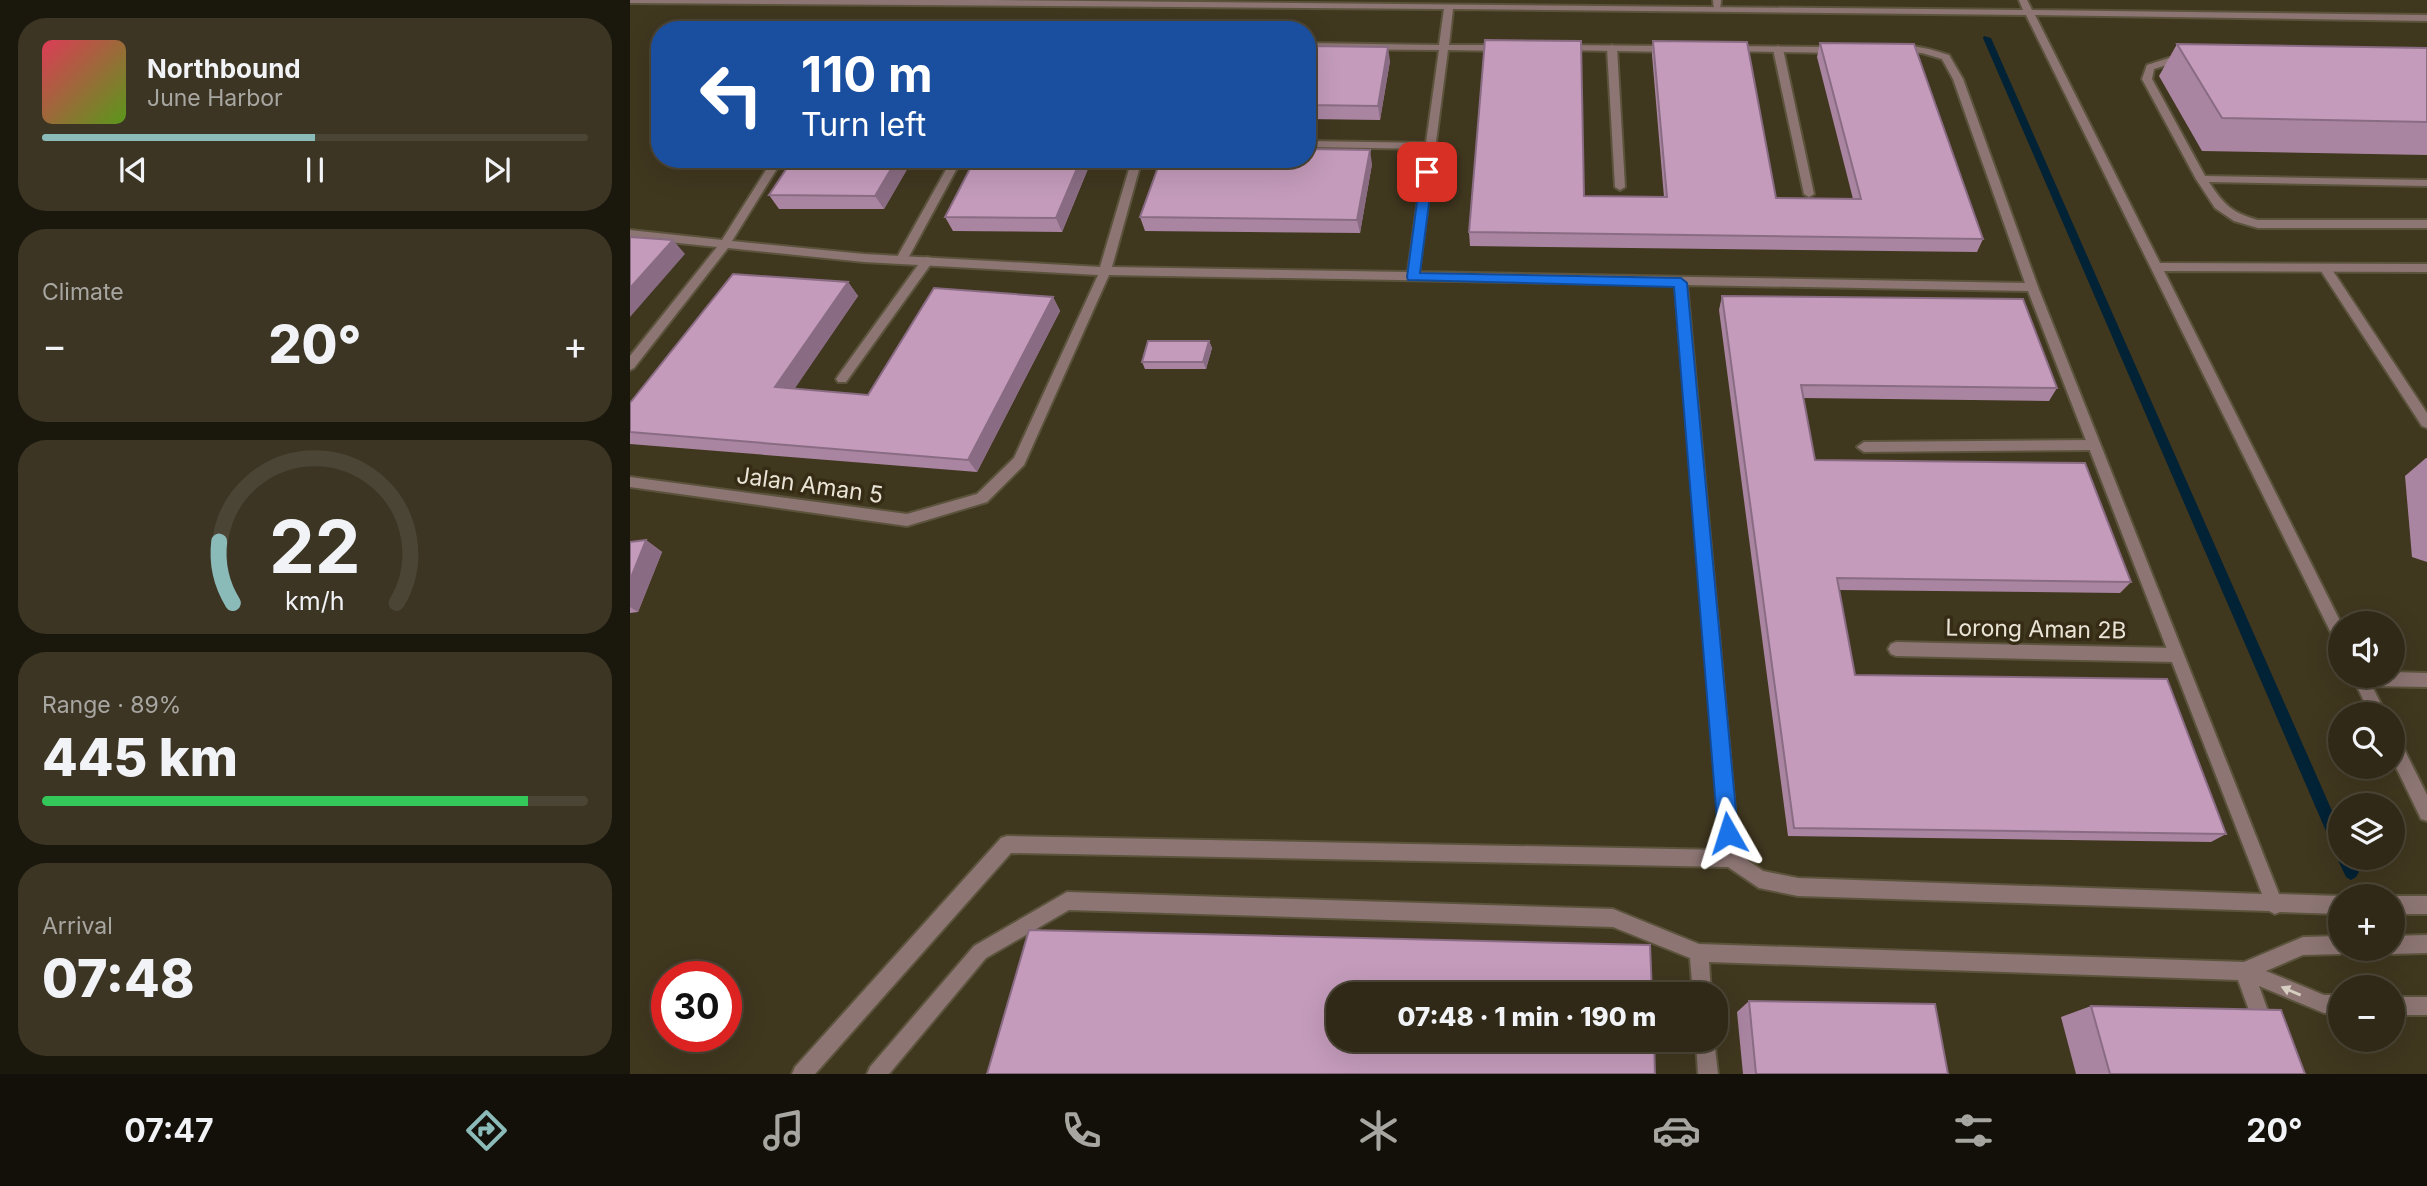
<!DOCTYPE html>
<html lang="en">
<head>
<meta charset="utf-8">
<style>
  body { margin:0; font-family:Inter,sans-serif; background:#3c3524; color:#f1f3f6; height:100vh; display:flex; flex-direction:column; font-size:26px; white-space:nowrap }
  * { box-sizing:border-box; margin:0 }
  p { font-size:23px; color:#a8a6a1 }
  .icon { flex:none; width:38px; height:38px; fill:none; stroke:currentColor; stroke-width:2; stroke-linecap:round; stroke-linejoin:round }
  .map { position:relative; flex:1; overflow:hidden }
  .panel { display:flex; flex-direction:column; gap:18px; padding:18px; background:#1a170d; width:630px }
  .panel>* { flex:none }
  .hud { position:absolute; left:21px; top:21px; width:665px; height:147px; border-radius:28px; box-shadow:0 7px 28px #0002,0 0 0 2px #4b4536; background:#1a4fa0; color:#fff; overflow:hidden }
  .tools { position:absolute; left:1698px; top:611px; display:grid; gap:14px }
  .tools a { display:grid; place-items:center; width:77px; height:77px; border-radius:50%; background:#302917; box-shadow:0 7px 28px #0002,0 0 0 2px #4b4536; font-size:35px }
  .speed { position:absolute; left:21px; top:961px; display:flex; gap:14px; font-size:35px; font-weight:700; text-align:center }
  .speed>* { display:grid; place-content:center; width:91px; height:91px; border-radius:50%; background:#302917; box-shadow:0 7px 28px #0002,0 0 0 2px #4b4536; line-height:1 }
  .speed .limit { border:10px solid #d22; background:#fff; color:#111 }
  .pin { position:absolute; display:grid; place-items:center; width:60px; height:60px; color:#fff; margin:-30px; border-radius:14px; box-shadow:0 4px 10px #0006 }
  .me { position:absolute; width:77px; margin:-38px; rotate:354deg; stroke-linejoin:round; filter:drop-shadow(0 0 5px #0008) }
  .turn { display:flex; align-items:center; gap:24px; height:147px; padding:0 35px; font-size:32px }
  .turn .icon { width:91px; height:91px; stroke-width:2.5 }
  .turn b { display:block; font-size:49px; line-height:60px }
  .big { font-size:52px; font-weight:800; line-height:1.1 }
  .panel .card { flex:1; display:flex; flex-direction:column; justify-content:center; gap:10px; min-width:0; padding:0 24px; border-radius:28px; background:#3c3524 }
  .panel .dial { align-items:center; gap:0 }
  .dial svg { height:182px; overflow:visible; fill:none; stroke:#4b4536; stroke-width:7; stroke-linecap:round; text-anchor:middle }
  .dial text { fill:#f1f3f6; stroke:none }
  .song { display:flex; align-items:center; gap:21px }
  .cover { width:84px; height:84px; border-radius:10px; background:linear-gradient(135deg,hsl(350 70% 55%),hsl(90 70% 35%)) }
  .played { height:7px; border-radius:4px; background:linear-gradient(90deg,#8bbbb9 50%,#4b4536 50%) }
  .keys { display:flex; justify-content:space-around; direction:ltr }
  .heat { display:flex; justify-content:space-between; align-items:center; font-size:38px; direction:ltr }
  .charge { height:10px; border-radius:5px; background:linear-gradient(90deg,#34c759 89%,#4b4536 0) }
  .trip { position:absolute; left:696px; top:982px; width:402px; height:70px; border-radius:28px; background:#302917; box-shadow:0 7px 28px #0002,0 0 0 2px #4b4536; font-weight:800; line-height:70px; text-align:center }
  .tabs { display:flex; height:112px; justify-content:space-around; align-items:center; background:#131009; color:#a8a6a1 }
  .tabs .icon { width:49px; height:49px }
  .tabs .active { color:#8bbbb9 }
  .tabs b { font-size:32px; color:#f1f3f6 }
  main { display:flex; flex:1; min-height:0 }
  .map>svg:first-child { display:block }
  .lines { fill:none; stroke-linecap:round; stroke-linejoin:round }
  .stream { fill:#022235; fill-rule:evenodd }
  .lane-casing { stroke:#5b533c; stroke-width:4 }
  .street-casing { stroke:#5b533c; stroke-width:4 }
  .lane { fill:#8c7573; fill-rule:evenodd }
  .street { fill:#8c7573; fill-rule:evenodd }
  .wall { fill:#a985a1 }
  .shaded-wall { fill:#896c83 }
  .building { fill:#c49bbb; stroke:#896c83; stroke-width:2 }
  .oneway { fill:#d7cec2 }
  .route { fill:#1a73e8; stroke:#114b97; stroke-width:2 }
  .labels { text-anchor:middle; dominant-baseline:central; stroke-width:7; stroke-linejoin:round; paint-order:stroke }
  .street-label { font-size:23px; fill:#eae4d6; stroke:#362c15 }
</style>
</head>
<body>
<main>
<section class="panel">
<div class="card">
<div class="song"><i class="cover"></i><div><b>Northbound</b><p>June Harbor</p></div></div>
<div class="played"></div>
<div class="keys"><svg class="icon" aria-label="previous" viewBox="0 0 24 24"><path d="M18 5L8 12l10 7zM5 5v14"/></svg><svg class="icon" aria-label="pause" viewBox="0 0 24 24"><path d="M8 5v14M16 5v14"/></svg><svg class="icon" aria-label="next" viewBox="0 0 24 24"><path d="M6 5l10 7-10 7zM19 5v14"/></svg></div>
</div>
<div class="card"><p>Climate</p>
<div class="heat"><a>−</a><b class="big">20°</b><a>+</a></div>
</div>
<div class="card dial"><svg viewBox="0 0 100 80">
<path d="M14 69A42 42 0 1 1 86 69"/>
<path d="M14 69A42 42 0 0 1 8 42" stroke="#8bbbb9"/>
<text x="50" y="56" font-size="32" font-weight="700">22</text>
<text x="50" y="72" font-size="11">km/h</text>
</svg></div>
<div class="card"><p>Range · 89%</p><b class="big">445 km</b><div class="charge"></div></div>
<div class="card"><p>Arrival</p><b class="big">07:48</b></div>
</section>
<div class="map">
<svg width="1797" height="1074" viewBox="0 0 1797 1074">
  <rect width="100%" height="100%" fill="#40371f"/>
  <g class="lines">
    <path class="stream" d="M 1354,36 L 1361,38 L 1710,829 L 1710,858 L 1722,858 L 1729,872 L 1726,877 L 1721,880 L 1716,877 L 1707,858 L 1708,854 L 1705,852 L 1353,38 Z"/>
    <g class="lane-casing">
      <g id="lane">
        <path d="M 1083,0 L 1091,0 L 1090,10 L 1084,10 Z"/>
        <path d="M 982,45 L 987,48 L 995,187 L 990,190 L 985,187 L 977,48 Z"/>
        <path d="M 1148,46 L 1153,49 L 1184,194 L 1179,197 L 1174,194 L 1143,49 Z"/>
        <path d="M 1539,58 L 1556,58 L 1561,61 L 1556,64 L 1540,64 L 1524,69 L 1522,79 L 1575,176 L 1797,180 L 1797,186 L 1579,182 C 1594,205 1602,213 1628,220 L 1797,220 L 1797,228 L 1628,228 L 1604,221 L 1585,208 L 1566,179 L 1512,79 L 1517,65 Z"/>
        <path d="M 677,141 L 800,143 L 805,146 L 800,149 L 677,147 Z"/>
        <path d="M 322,159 L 332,159 L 276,262 L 268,262 L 266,259 Z"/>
        <path d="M 297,257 L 301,258 L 301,264 L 216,382 L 208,382 L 206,379 L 208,376 L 293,258 Z"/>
        <path d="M 1695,264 L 1699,265 L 1797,413 L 1797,428 L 1792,426 L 1691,271 L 1691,265 Z"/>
        <path d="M 1463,440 L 1470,445 L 1463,450 L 1234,452 L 1227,447 L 1234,442 Z"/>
        <path d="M 1266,642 L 1545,648 L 1550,650 L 1553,655 L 1550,660 L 1545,662 L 1266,656 L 1261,654 L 1258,649 L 1261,644 Z"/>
        <path d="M 437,892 L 983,909 L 1069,944 L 1614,962 L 1673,937 L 1710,936 L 1710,948 L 1717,948 L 1710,954 L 1673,955 L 1636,971 L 1694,995 L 1710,995 L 1710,1013 L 1694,1013 L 1629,986 L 1643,1025 L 1641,1032 L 1634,1034 L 1627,1032 L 1608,980 L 1079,962 L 1081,994 L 1063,994 L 1060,958 L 983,927 L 439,910 L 356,958 L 259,1074 L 237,1074 L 240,1067 L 344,946 Z"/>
        <path d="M 1797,935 L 1797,953 L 1762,954 L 1755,948 L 1762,948 L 1762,936 Z"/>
        <rect x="1762" y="997" width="35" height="18"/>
        <path d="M 1066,1040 L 1084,1040 L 1088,1074 L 1068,1074 Z"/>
      </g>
    </g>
    <g class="street-casing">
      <g id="street">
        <path d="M 0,0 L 364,0 L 1393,10 L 1389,0 L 1397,0 L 1402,10 L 1797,15 L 1797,21 L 1405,15 L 1530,263 L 1797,264 L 1797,272 L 1534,271 L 1711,623 L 1710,643 L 1705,641 L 1396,15 L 823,9 L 819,45 L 872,45 L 877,48 L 872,51 L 818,50 L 789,272 L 1395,283 L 1323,79 L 1312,59 L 1292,53 L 1267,53 L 1262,50 C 1278,41 1303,50 1319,55 L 1333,79 L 1408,287 L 1649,894 L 1710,896 L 1710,914 L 1650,912 L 1645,914 L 1639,911 L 1168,896 L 1129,888 L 1098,867 L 381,853 L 185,1074 L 162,1074 L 165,1067 L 371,838 L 377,836 L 1092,850 L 1045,285 L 479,275 L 394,465 L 357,502 L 277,526 L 0,487 L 0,477 L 277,514 L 347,494 L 384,458 L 468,275 L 234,262 L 98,248 L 4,368 L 0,370 L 0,356 L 87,247 L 0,238 L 0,230 L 92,240 L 143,159 L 153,159 L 102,241 L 234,254 L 470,267 L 502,159 L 512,159 L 482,267 L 778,272 L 809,50 L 677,49 L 677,43 L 809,45 L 814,9 L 0,3 ZM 1057,285 L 1398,291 L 1632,894 L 1168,878 L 1133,871 L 1109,854 Z"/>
        <path d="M 934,45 L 1040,46 L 1045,49 L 1040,52 L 931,50 L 931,46 Z"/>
        <path d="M 1099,46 L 1208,47 L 1213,50 L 1208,53 L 1096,51 L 1096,47 Z"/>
        <path d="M 1762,672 L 1797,673 L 1797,687 L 1742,686 L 1756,714 L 1740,714 L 1722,676 L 1762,676 Z"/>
        <path d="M 1762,735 L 1768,737 L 1797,795 L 1797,821 L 1791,819 L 1762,759 Z"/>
        <rect x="1762" y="896" width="35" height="18"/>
      </g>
    </g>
    <use href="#lane" class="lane"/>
    <use href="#street" class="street"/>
  </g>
  <g class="wall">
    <path d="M 1023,41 L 1146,198 L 1223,199 L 1187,57 L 1190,43 L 1353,239 L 1347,252 L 840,246 L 839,232 L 954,196 L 1034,197 L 1022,55 Z"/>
    <path d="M 1547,44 L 1797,48 L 1797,155 L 1572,151 L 1529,76 Z"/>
    <path d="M 677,46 L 760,61 L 750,120 L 677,119 Z"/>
    <path d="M 163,159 L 283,159 L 254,209 L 149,209 L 139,195 Z"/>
    <path d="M 462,159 L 432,232 L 323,231 L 315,217 Z"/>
    <path d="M 742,164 L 730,233 L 515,231 L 510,217 Z"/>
    <path d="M 218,282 L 228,296 L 164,389 L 238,395 L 423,297 L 430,311 L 347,472 L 0,444 L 0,403 Z"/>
    <path d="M 1092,296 L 1427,388 L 1419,401 L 1173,398 L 1185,460 L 1501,582 L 1490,593 L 1209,590 L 1225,675 L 1596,834 L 1581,842 L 1158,836 L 1089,310 Z"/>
    <path d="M 579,341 L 582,348 L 576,369 L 515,369 L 512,362 Z"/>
    <path d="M 1796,458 L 1797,458 L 1797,562 L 1782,557 L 1775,476 Z"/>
    <path d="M 16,540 L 32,552 L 8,612 L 0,613 L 0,542 Z"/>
    <path d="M 1119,1001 L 1318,1074 L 1113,1074 L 1107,1012 Z"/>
    <path d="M 1461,1006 L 1675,1074 L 1446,1074 L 1431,1017 Z"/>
  </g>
  <g class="shaded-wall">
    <path d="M 758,47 L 760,61 L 750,120 L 748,106 Z"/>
    <path d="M 740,150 L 742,164 L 730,233 L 727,220 Z"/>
    <path d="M 267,159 L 283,159 L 254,209 L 245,196 Z"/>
    <path d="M 451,159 L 462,159 L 432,232 L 426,218 Z"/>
    <path d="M 43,240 L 55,254 L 0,317 L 0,288 Z"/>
    <path d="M 218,282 L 228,296 L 157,400 L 145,387 Z"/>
    <path d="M 423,297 L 430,311 L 347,472 L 338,460 Z"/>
    <path d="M 579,341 L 582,348 L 576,369 L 573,362 Z"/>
    <path d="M 16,540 L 32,552 L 8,612 L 0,607 L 0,580 Z"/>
  </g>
  <g class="building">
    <path d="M 855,40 L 951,41 L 954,196 L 1037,197 L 1023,41 L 1117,42 L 1146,198 L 1231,199 L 1190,43 L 1284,44 L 1353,239 L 839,232 Z"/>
    <path d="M 1547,44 L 1797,48 L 1797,122 L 1592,118 Z"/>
    <path d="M 677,46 L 758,47 L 748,106 L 677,105 Z"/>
    <path d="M 677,149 L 740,150 L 727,220 L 510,217 L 531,159 L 677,159 Z"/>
    <path d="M 163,159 L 267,159 L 245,196 L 139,195 Z"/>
    <path d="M 345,159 L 451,159 L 426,218 L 315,217 Z"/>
    <path d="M 0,237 L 43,240 L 0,288 Z"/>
    <path d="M 103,274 L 218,282 L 145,387 L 238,395 L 304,288 L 423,297 L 338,460 L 0,432 L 0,403 Z"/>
    <path d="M 1092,296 L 1393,299 L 1427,388 L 1171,385 L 1185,460 L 1455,463 L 1501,582 L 1207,578 L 1225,675 L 1537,679 L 1596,834 L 1164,828 Z"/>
    <path d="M 518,341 L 579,341 L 573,362 L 512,362 Z"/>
    <path d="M 16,540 L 0,580 L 0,542 Z"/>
    <path d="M 399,930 L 1020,945 L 1022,994 L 709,994 L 709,1040 L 1024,1040 L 1025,1074 L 357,1074 Z"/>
    <path d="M 1119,1001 L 1305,1004 L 1318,1074 L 1126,1074 Z"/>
    <path d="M 1461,1006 L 1651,1010 L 1675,1074 L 1480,1074 Z"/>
  </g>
  <defs><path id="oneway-solid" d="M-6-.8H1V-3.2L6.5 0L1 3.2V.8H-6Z" transform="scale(1.75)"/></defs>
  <use class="oneway" href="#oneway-solid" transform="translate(1661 991) rotate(-157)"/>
  <path class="route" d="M 797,168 L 803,172 L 790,273 L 1051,278 L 1057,283 L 1108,833 L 1105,840 L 1098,842 L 1091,840 L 1088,833 L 1044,287 L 778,280 L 777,277 L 791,172 Z"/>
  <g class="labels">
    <g class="street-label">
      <text transform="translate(180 485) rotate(8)">Jalan Aman 5</text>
      <text transform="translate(1406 629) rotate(1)">Lorong Aman 2B</text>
    </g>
  </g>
</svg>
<div class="tools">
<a><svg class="icon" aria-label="sound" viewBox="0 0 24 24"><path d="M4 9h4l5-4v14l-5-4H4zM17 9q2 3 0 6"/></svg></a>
<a><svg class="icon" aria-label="search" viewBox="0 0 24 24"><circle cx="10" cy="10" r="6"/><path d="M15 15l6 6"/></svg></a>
<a><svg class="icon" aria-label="layers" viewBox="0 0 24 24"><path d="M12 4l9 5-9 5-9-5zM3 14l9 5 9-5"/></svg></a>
<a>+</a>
<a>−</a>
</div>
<div class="speed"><div class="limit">30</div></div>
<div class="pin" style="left:797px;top:172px;background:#d93025"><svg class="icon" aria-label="arrive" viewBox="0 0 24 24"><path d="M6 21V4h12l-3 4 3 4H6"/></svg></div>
<svg class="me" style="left:1098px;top:833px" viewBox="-20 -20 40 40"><path d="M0-17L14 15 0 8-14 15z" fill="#1a73e8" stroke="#fff" stroke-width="4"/></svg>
<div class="trip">07:48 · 1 min · 190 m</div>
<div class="hud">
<div class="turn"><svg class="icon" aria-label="left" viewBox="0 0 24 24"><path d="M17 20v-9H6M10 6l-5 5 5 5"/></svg><div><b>110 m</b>Turn left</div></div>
</div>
</div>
</main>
<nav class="tabs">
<b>07:47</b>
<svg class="icon active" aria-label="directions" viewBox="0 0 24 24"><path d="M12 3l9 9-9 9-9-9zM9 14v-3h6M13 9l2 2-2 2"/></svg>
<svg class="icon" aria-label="music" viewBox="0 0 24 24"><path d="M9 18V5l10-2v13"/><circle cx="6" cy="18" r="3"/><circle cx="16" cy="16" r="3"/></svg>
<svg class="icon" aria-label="phone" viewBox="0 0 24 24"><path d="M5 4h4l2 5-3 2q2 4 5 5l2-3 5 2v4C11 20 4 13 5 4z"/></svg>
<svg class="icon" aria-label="climate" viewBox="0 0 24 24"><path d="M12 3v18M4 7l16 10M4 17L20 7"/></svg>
<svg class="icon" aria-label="car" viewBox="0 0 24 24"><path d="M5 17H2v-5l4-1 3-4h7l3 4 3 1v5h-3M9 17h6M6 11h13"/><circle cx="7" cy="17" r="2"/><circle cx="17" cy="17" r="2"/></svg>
<svg class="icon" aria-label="filters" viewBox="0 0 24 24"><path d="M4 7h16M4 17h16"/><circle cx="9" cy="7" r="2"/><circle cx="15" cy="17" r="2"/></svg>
<b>20°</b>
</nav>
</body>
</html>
